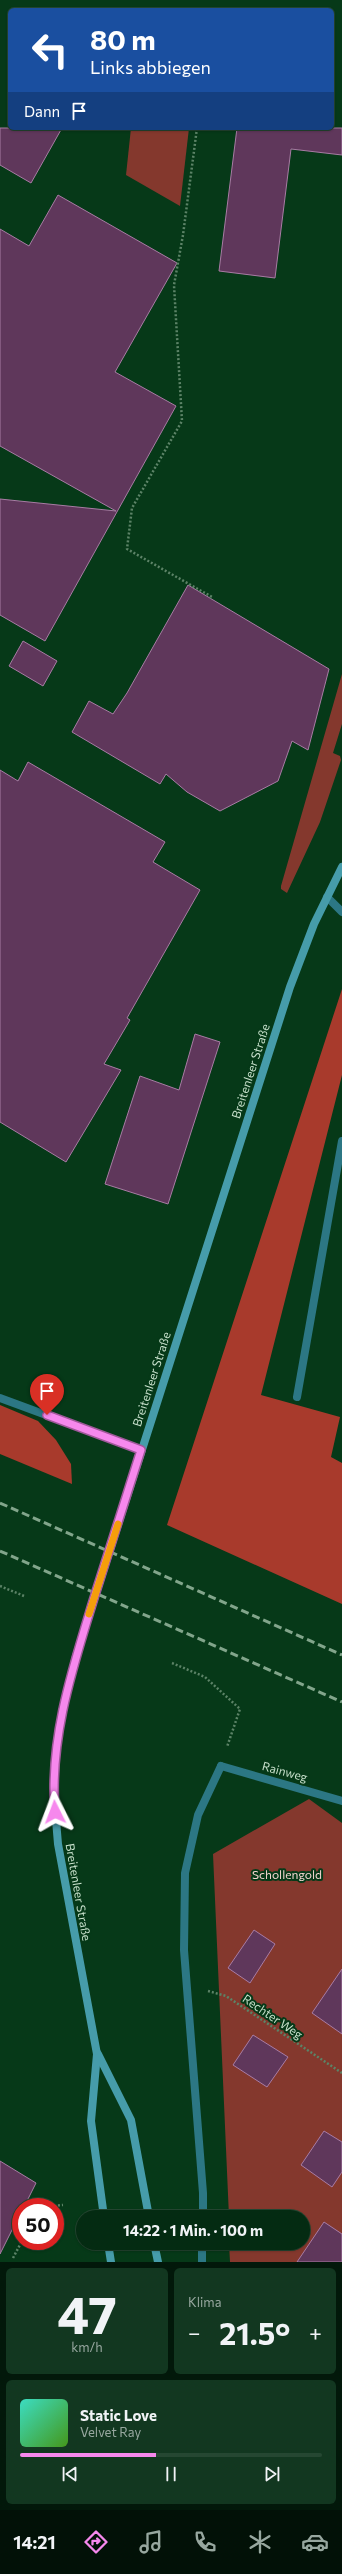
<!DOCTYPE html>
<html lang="de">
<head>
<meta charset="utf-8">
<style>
  body { margin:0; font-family:Commissioner,sans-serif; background:#123720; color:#f1f3f6; height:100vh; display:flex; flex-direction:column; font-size:15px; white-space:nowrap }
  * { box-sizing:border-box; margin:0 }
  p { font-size:13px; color:#97a79f }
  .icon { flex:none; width:22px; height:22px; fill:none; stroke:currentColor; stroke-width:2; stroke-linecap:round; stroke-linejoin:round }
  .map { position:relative; height:2262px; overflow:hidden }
  .side { display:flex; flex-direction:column; gap:6px; padding:6px; background:#02180a; flex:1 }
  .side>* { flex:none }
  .top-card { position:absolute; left:8px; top:8px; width:326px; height:122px; border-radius:6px; box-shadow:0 1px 3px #0004,0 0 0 1px #254732; background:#1a4fa0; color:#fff; overflow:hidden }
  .speed { position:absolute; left:12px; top:2198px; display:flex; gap:8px; font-size:20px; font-weight:700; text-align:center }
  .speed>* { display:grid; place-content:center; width:52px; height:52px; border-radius:50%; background:#042b12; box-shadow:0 1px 3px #0004,0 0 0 1px #254732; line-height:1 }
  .speed .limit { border:6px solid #d22; background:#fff; color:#111 }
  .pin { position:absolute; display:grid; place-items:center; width:34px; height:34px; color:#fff; margin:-41px -17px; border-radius:50% 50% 50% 0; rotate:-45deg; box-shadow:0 0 4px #0007 }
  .pin .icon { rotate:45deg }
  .me { position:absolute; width:44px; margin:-22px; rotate:357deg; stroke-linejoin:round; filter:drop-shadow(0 0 3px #0008) }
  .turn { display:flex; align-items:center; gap:14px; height:84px; padding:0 16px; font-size:18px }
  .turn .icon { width:52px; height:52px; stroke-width:2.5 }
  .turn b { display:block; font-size:28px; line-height:34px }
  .then { display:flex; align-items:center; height:38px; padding:0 16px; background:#0003; gap:8px; font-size:15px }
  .big { font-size:30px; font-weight:700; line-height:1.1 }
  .side .tile { flex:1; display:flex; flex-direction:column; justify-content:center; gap:6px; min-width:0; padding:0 14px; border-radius:6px; background:#123720 }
  .side .dial { align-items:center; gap:0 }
  .dial b { font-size:52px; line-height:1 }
  .song { display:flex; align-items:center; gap:12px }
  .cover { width:48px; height:48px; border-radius:6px; background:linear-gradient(135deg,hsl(170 70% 55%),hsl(100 70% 35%)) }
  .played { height:4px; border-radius:2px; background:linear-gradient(90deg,#f688ed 45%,#254732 45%) }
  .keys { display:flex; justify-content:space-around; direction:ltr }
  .heat { display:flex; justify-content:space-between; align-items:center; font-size:22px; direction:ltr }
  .side .tiles { flex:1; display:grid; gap:6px; grid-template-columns:1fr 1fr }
  .tile:last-child { grid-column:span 2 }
  .trip { position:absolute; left:76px; top:2210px; width:234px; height:40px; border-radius:20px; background:#042b12; box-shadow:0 1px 3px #0004,0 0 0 1px #254732; font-weight:700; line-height:40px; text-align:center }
  .tab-bar { display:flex; height:64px; justify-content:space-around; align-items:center; background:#021107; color:#97a79f }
  .tab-bar .icon { width:28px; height:28px }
  .tab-bar .current { color:#f688ed }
  .tab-bar b { font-size:18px; color:#f1f3f6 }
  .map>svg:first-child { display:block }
  .green { fill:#84382d }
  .forest { fill:#a83a2c }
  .building { fill:#5f375b; stroke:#a87ca4 }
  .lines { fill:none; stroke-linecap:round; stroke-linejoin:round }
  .path { stroke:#5c8367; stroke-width:2.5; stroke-dasharray:2 2; stroke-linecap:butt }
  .lane { stroke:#2c7784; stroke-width:8 }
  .street { stroke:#2c7784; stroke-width:8 }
  .secondary { stroke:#469caa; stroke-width:8 }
  .rail { stroke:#82a58b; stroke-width:3; stroke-dasharray:8 4; stroke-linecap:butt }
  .route-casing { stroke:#a0589a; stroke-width:10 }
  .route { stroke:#f688ed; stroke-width:7 }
  .slow { stroke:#f59e0b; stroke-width:7 }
  .labels { text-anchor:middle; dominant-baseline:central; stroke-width:4; stroke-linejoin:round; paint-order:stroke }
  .street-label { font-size:12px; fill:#c6dfca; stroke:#063918 }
  .park-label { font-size:12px; fill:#f4d5d0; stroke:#063918 }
</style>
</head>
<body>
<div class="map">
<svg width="342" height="2262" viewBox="0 0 342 2262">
  <rect width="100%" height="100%" fill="#063918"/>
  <g class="green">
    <path d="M 131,128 L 189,128 L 180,206 L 126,175 Z"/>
    <path d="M 342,674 L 342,724 L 333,753 L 340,756 L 341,760 L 320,822 L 287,893 L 281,889 L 281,886 Z"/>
    <path d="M 309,1799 L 342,1823 L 342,2262 L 230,2262 L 229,2243 L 303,2243 L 303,2217 L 229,2217 L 213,1854 Z"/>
  </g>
  <g class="forest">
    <path d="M 342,989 L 342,1075 L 261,1395 L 340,1417 L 331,1457 L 342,1463 L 342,1604 L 167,1525 Z"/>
    <path d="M 0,1405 L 38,1421 L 56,1440 L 71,1464 L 72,1484 L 0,1454 Z"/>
  </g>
  <g class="building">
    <path d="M 0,128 L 62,128 L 31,183 L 0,165 Z"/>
    <path d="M 237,128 L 342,128 L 342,155 L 291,149 L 275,278 L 219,271 Z"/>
    <path d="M 58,195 L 177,263 L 115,372 L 176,406 L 45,641 L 0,615 L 0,499 L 116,511 L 0,446 L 0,229 L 29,246 Z"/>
    <path d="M 188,585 L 329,669 L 308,750 L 292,741 L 278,781 L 220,811 L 187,792 L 166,774 L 160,784 L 72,732 L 89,701 L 113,714 L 127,693 Z"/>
    <path d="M 23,641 L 57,661 L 43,686 L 9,666 Z"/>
    <path d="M 28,762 L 165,842 L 153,862 L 200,890 L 127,1018 L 130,1020 L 104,1064 L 121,1070 L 66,1162 L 0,1122 L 0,770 L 18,781 Z"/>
    <path d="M 195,1034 L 220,1042 L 168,1204 L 105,1184 L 140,1076 L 179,1090 Z"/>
    <path d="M 254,1930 L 275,1944 L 250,1983 L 228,1968 Z"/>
    <path d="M 342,1969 L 342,2034 L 312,2013 Z"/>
    <path d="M 253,2035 L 288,2057 L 267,2087 L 233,2065 Z"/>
    <path d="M 324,2131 L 342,2142 L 342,2172 L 332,2187 L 301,2165 Z"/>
    <path d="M 0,2161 L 36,2183 L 24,2207 L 21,2207 L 21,2212 L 0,2254 Z"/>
    <path d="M 324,2222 L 342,2234 L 342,2262 L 297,2262 Z"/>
  </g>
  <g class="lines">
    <g class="path">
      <path d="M 197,128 L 183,235 L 174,285 L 182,421 L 132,508 L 127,549 L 212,597 L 211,599"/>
      <path d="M 0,1586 L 24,1596"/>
      <path d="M 172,1663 L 205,1677 L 240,1709 L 227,1747"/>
      <path d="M 208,1991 L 226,1996 L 342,2073"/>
      <path d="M 42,2207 L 63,2205"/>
      <path d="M 13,2258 L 22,2241"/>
    </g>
    <g class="lane">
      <path d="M 327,897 L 342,912"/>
      <path d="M 297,1397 L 342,1141"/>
      <path d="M 0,1398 L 141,1450"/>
      <path d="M 221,1766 L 342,1801"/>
      <path d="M 138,2217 L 149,2216"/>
    </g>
    <g class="street">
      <path d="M 203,2217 L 203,2193 L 184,1950 L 185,1873 L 198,1815 L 221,1766"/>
      <path d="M 202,2262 L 202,2243"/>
    </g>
    <g class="secondary">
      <path d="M 98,2054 L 131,2120 L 149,2217"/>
      <path d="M 104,2217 L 91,2121 L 97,2054 L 58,1844 L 54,1796 L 56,1751 L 63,1708 L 76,1656 L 290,987 L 314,924 L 342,867"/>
      <path d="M 108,2243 L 111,2262"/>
      <path d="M 154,2243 L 158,2262"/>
    </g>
    <g class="rail">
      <path d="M 0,1503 L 342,1655"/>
      <path d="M 0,1551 L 342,1702"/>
    </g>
  </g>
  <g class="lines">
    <g class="route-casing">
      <path id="route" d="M 47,1415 L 141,1450 C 125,1499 110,1549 94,1598 C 73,1667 49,1738 55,1812"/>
    </g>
    <use href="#route" class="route"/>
    <path class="slow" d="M 89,1614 L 118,1524"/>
  </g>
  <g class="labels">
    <g class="street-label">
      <text transform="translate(250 1071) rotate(-72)">Breitenleer Straße</text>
      <text transform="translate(151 1379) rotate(-72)">Breitenleer Straße</text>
      <text transform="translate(285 1771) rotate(15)">Rainweg</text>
      <text transform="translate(79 1892) rotate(80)">Breitenleer Straße</text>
      <text transform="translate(273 2016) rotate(34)">Rechter Weg</text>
    </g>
    <g class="park-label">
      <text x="287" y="1874">Schollengold</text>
    </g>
  </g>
</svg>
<div class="speed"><div class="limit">50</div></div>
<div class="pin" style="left:47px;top:1415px;background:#d93025"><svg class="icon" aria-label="arrive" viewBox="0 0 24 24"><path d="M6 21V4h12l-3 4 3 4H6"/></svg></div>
<svg class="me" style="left:55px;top:1812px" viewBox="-20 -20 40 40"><path d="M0-17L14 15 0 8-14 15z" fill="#f688ed" stroke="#fff" stroke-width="4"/></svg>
<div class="trip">14:22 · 1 Min. · 100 m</div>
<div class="top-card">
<div class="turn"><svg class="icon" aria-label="left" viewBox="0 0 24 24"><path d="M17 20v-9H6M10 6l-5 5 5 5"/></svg><div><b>80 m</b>Links abbiegen</div></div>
<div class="then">Dann<svg class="icon" aria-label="arrive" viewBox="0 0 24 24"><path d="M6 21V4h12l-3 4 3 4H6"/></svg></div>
</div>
</div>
<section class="side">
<div class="tiles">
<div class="tile dial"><b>47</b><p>km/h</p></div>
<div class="tile"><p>Klima</p>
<div class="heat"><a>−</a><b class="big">21.5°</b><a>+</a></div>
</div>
<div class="tile">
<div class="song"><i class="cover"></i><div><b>Static Love</b><p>Velvet Ray</p></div></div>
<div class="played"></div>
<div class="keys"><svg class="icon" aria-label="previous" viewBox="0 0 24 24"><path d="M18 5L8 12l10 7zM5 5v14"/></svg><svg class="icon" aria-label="pause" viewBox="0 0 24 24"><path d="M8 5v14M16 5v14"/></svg><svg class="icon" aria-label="next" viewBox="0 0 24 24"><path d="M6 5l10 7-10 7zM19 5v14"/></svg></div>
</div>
</div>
</section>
<nav class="tab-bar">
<b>14:21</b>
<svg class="icon current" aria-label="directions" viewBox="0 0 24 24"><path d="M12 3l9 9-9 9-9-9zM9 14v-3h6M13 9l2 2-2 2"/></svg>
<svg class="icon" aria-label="music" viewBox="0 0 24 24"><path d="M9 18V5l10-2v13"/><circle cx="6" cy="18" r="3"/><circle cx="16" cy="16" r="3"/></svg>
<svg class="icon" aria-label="phone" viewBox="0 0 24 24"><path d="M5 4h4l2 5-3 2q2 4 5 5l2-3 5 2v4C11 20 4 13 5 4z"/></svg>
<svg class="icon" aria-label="climate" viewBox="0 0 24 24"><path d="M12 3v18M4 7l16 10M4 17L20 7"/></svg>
<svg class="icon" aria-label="car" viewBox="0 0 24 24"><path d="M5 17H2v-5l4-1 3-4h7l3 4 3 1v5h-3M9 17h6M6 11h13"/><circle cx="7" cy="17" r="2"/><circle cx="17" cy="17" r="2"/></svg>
</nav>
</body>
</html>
